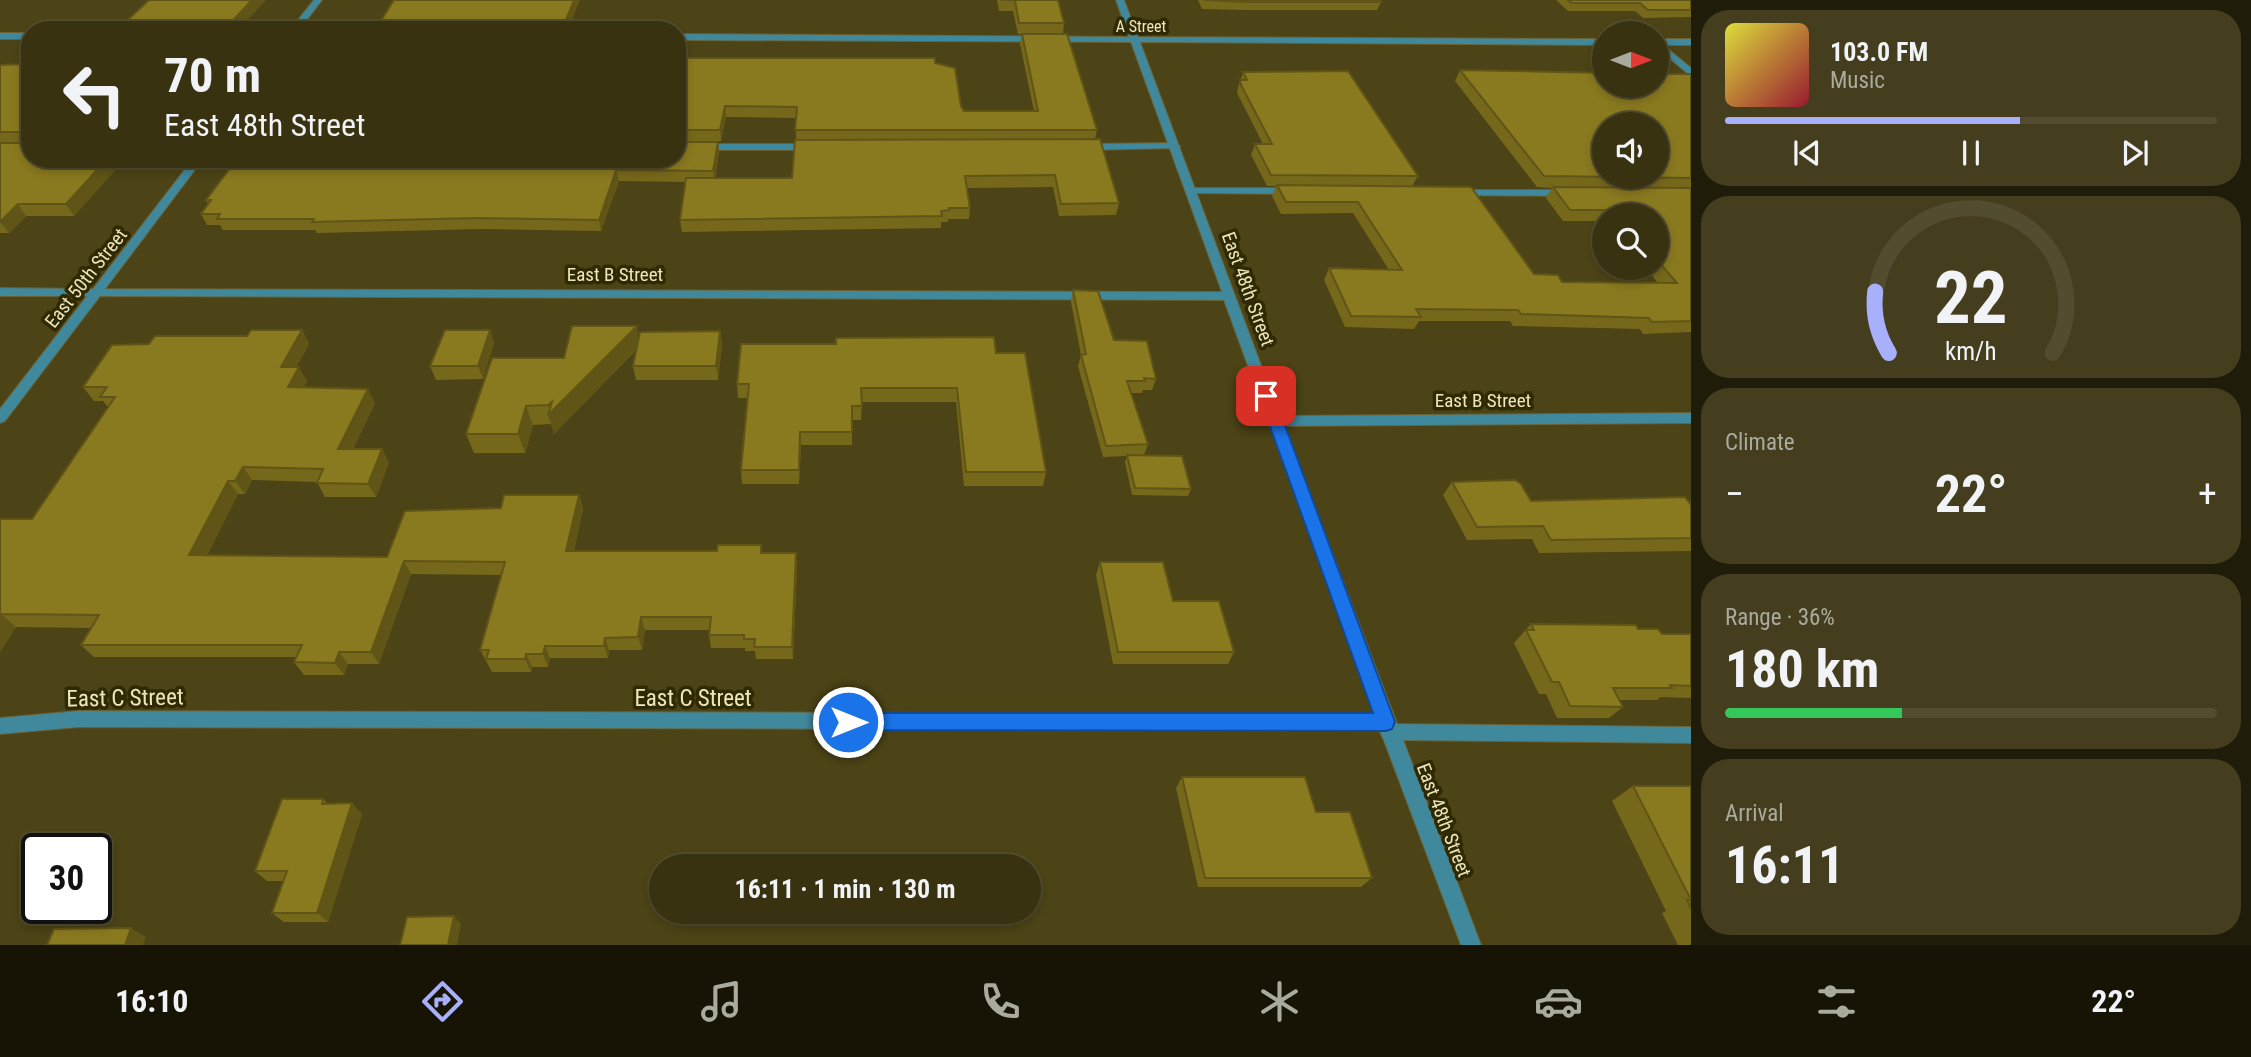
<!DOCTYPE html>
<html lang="en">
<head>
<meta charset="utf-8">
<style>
  body { margin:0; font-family:"Roboto Condensed",sans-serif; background:#443e1e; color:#f1f3f6; height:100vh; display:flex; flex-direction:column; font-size:26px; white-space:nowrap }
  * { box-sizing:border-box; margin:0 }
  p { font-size:23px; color:#abaa9f }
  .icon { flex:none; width:38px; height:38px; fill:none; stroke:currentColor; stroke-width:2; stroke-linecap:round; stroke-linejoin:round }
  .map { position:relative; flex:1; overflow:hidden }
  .drawer { display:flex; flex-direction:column; gap:10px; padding:10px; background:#1f1c09; width:560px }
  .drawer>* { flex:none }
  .top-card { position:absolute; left:21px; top:21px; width:665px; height:147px; border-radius:28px; box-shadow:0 4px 10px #0003,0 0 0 2px #534d30; background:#393210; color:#f1f3f6; overflow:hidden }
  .needle { width:46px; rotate:90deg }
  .fabs { position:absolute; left:1592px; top:21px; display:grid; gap:14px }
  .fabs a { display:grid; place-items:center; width:77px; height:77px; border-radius:50%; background:#393210; box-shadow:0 4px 10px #0003,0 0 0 2px #534d30; font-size:35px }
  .speed { position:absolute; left:21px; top:833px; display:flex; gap:14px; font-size:35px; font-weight:700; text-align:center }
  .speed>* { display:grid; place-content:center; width:91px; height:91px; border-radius:50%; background:#393210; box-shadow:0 4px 10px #0003,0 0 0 2px #534d30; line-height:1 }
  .speed .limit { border:4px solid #111; border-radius:10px; background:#fff; color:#111 }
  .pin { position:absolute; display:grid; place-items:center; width:60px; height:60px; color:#fff; margin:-30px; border-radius:14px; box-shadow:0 4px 10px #0006 }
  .me { position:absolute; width:77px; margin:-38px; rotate:90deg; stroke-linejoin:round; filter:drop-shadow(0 0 5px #0008) }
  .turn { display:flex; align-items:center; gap:24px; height:147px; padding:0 28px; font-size:32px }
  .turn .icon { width:91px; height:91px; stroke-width:2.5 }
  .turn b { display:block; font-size:49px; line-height:60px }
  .big { font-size:52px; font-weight:700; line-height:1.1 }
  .drawer .widget { flex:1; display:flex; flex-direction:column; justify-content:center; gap:10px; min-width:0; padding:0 24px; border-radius:28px; background:#443e1e }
  .drawer .dial { align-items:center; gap:0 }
  .dial svg { height:182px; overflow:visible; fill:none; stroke:#534d30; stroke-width:7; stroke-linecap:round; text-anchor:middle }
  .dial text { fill:#f1f3f6; stroke:none }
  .song { display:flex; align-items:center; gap:21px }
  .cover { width:84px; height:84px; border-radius:10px; background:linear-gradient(135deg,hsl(60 70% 55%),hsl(350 70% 35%)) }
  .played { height:7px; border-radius:4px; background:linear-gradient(90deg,#a8b0fc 60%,#534d30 60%) }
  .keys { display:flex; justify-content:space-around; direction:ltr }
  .heat { display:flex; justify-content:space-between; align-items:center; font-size:38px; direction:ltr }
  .charge { height:10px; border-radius:5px; background:linear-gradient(90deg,#34c759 36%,#534d30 0) }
  .trip { position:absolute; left:649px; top:854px; width:392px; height:70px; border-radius:35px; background:#393210; box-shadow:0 4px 10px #0003,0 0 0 2px #534d30; font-weight:700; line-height:70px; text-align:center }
  .menu { display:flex; height:112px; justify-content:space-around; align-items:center; background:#171406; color:#abaa9f }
  .menu .icon { width:49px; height:49px }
  .menu .active { color:#a8b0fc }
  .menu b { font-size:32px; color:#f1f3f6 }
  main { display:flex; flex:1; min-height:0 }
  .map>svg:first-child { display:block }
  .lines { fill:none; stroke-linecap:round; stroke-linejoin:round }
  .service-casing { stroke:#696134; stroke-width:2 }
  .minor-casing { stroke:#696134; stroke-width:2 }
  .service { fill:#40889c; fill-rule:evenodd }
  .minor { fill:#40889c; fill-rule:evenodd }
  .wall { fill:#76681b }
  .shaded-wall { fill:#605516 }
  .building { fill:#89791f; stroke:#605516; stroke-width:2; fill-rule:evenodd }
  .route { fill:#1a73e8; stroke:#114b97; stroke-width:2 }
  .labels { text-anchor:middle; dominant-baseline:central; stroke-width:7; stroke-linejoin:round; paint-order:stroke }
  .far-street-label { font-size:16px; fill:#eee7be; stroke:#302a04 }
  .street-label { font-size:19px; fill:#eee7be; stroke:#302a04 }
  .near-street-label { font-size:23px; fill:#eee7be; stroke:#302a04 }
</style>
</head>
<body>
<main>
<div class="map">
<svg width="1691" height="945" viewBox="0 0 1691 945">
  <rect width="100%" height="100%" fill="#4c4316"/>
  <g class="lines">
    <g class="service-casing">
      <g id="service">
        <path d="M 1657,40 L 1691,68 L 1691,76 L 1657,48 Z"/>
        <path d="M 1175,143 L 1180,146 L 1179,148 L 1085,150 L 1080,147 L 1085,144 Z"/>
        <path d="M 677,144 L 812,144 L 817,147 L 812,150 L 677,150 Z"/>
        <path d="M 1191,188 L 1291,188 L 1296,191 L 1291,194 L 1187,193 L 1186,191 Z"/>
        <path d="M 1458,190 L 1567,190 L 1572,193 L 1567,196 L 1454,195 L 1454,191 Z"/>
        <path d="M 1389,724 L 1691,727 L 1691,743 L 1389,740 L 1383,738 L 1380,732 L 1383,726 Z"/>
      </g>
    </g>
    <g class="minor-casing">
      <g id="minor">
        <path d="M 314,0 L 322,0 L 299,30 L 290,30 Z"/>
        <path d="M 1116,0 L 1124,0 L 1138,37 L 1605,39 L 1605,45 L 1140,42 L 1280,416 L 1691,413 L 1691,423 L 1284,426 L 1481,945 L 1461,945 L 1380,730 L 78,727 L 0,734 L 0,718 L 78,711 L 1375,714 L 1224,300 L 100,296 L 5,421 L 0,423 L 0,409 L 87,296 L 0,296 L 0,288 L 93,289 L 193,159 L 203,159 L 105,289 L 1222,292 L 1131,42 L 677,40 L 677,34 L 1129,37 Z"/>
        <rect x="0" y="33" width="30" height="6"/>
        <rect x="1657" y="39" width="34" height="6"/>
      </g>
    </g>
    <use href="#service" class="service"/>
    <use href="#minor" class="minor"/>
  </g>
  <g class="wall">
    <path d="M 997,0 L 1058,0 L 1064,23 L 1063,34 L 1018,34 L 1013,11 L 999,11 Z"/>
    <path d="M 1198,0 L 1379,0 L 1381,2 L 1377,10 L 1245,10 L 1202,9 Z"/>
    <path d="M 1556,0 L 1691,0 L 1691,17 L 1643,18 L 1635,11 L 1568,11 Z"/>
    <path d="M 1022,34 L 1097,130 L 1095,139 L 1119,203 L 1116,215 L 1059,216 L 1053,187 L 967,188 L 970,208 L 969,219 L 948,219 L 948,222 L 941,222 L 941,228 L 682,232 L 680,220 L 686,182 L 619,181 L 601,231 L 481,229 L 317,233 L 315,230 L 223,230 L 220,225 L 207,225 L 201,214 L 208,204 L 206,200 L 719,152 L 715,178 L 792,178 L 796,140 L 796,118 L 726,117 L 721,141 L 677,141 L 677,58 L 935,63 L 964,111 L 1034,111 L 1020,44 Z"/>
    <path d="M 30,64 L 30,159 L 125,159 L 74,216 L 26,216 L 9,233 L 0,233 L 0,65 Z"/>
    <path d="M 1460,70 L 1691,74 L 1691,332 L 1643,334 L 1640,329 L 1513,326 L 1510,321 L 1419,321 L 1414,329 L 1345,327 L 1324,280 L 1329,268 L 1389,270 L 1353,213 L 1281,214 L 1272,196 L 1276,186 L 1267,186 L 1251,155 L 1255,144 L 1263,144 L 1238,95 L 1237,91 L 1243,72 L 1418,176 L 1412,186 L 1534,274 L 1562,282 L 1658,283 L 1646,268 L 1657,268 L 1657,215 L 1605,215 L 1605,221 L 1563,221 L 1546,198 L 1552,188 L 1537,187 L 1455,81 Z"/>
    <path d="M 1073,290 L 1114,340 L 1156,379 L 1152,390 L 1143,390 L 1142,393 L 1131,393 L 1148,444 L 1144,455 L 1191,489 L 1188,496 L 1132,495 L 1125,462 L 1127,456 L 1103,457 L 1078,366 L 1081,355 L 1071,302 Z"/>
    <path d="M 302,330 L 309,344 L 296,367 L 307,381 L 303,388 L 375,403 L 353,449 L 382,449 L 389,463 L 376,497 L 325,497 L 317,482 L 252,480 L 245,494 L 238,494 L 207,555 L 387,557 L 501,508 L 579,495 L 583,508 L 574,551 L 717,551 L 761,545 L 762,553 L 796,553 L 797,566 L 793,659 L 756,659 L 755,651 L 745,651 L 745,648 L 711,648 L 709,635 L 709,630 L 645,630 L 642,650 L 609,650 L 608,658 L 550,658 L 548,667 L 532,667 L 531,672 L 492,672 L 480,650 L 502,575 L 411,574 L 379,664 L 348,664 L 344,675 L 304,675 L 294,662 L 297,657 L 94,657 L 81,645 L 91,628 L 16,627 L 0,652 L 0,519 L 32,519 L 108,407 L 103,401 L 94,401 L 83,387 L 149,344 Z"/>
    <path d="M 490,330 L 494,343 L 483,379 L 436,380 L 430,366 Z"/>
    <path d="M 720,331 L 722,345 L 718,380 L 636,380 L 633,366 L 636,350 L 554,434 L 551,424 L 533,425 L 525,453 L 474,453 L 466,434 L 564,358 L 639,337 Z"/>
    <path d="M 996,353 L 1046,472 L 1043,486 L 964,486 L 956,402 L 862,402 L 861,420 L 852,420 L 852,445 L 801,445 L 799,484 L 742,484 L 741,470 L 747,398 L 738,398 L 737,384 Z"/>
    <path d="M 1452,482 L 1531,501 L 1691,505 L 1691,551 L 1539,553 L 1532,539 L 1467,540 L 1443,495 Z"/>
    <path d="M 1100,562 L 1234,652 L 1228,664 L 1113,664 L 1096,575 Z"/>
    <path d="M 1531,624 L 1638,629 L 1662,634 L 1691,634 L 1691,698 L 1660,697 L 1657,700 L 1619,700 L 1623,707 L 1609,718 L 1557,718 L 1546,694 L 1539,694 L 1514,643 Z"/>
    <path d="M 1182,777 L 1316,812 L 1372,878 L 1361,887 L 1198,887 L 1176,788 Z"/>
    <path d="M 1633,786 L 1691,786 L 1691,945 L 1678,945 L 1662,913 L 1666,911 L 1612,801 Z"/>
    <path d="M 323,799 L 328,804 L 362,814 L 328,922 L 284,922 L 272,913 L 284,881 L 267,881 L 255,871 Z"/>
  </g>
  <g class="shaded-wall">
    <path d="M 252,0 L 266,0 L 239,30 L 224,30 Z"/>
    <path d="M 574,0 L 580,0 L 568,30 L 562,30 Z"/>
    <path d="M 725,106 L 726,117 L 721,141 L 720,130 Z"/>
    <path d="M 718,142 L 719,152 L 714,182 L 713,171 Z"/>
    <path d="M 107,159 L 125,159 L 74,216 L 66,204 Z"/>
    <path d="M 616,170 L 619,181 L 601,231 L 599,220 Z"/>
    <path d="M 18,204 L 26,216 L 9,233 L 0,222 Z"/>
    <path d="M 637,326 L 640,345 L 554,434 L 548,415 L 550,413 L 548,405 Z"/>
    <path d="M 302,330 L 309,344 L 289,380 L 281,367 Z"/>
    <path d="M 490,330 L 494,343 L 483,379 L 478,366 Z"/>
    <path d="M 720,331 L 722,345 L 718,380 L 716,366 Z"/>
    <path d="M 299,367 L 307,381 L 296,401 L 288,387 Z"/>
    <path d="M 368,389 L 375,403 L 346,463 L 338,449 Z"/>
    <path d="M 526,406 L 533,425 L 525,453 L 518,434 Z"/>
    <path d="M 800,432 L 801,445 L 799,484 L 799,470 Z"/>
    <path d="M 382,449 L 389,463 L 376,497 L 368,484 Z"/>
    <path d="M 243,467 L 252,480 L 245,494 L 235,481 Z"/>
    <path d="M 228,481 L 238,494 L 200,568 L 189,555 Z"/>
    <path d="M 579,495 L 583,508 L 571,564 L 566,551 Z"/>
    <path d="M 796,553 L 797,566 L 793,659 L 792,647 Z"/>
    <path d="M 404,561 L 411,574 L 379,664 L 371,652 Z"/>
    <path d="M 1,614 L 16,627 L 0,652 L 0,616 Z"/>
    <path d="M 641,617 L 645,630 L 642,650 L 638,637 Z"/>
    <path d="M 605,638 L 609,650 L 608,658 L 604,646 Z"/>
    <path d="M 545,646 L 550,658 L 548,667 L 543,654 Z"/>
    <path d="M 339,652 L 348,664 L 344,675 L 335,663 Z"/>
    <path d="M 526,654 L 532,667 L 531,672 L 525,659 Z"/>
    <path d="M 352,803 L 362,814 L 328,922 L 317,913 Z"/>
    <path d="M 454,916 L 461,924 L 457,945 L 448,945 Z"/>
    <path d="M 131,928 L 146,937 L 143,945 L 125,945 Z"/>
  </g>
  <g class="building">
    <path d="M 149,0 L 252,0 L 224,30 L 117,30 Z"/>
    <path d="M 394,0 L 574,0 L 562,30 L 375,30 Z"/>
    <path d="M 1001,0 L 1058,0 L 1064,23 L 1019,23 L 1015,0 Z"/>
    <path d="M 1204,0 L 1379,0 L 1381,2 L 1247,2 Z"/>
    <path d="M 1568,0 L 1691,0 L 1691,10 L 1648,10 L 1640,3 L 1572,3 Z"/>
    <path d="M 1022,34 L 1067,34 L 1097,130 L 795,130 L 797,107 L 725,106 L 720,130 L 677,130 L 677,58 L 935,58 L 935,63 L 955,68 L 961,106 L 964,111 L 1038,111 Z"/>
    <path d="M 30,64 L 30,159 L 107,159 L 66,204 L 18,204 L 0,222 L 0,143 L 22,143 L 25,135 L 22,132 L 0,132 L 0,65 Z"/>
    <path d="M 1460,70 L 1605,73 L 1605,86 L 1657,86 L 1657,74 L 1691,74 L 1691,178 L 1544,176 ZM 1605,124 L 1657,124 L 1657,177 L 1605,177 Z"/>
    <path d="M 1348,71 L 1418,176 L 1271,175 L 1255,144 L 1272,144 L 1241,85 L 1240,80 L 1247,80 L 1243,72 Z"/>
    <path d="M 1100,139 L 1119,203 L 1061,204 L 1055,175 L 965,176 L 970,208 L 949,208 L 949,210 L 941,211 L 942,216 L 680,220 L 686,178 L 792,178 L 795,140 Z"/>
    <path d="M 677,142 L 718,142 L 713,171 L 616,170 L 599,220 L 477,218 L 312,222 L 314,219 L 217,219 L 220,214 L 201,214 L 211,200 L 206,200 L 237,159 L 677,159 Z"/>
    <path d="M 1277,185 L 1471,187 L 1534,274 L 1558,275 L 1562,282 L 1677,283 L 1657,260 L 1657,215 L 1618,215 L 1613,210 L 1570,210 L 1553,187 L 1691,188 L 1691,321 L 1652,322 L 1649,318 L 1521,314 L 1518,310 L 1416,309 L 1421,317 L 1351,316 L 1329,268 L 1402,270 L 1358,202 L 1286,202 Z"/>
    <path d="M 1073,290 L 1098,291 L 1114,340 L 1147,341 L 1156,379 L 1144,378 L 1145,381 L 1127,381 L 1148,444 L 1106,446 L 1081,355 L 1086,354 Z"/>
    <path d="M 572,326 L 637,326 L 548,415 L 552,402 L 548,405 L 526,406 L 518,434 L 466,434 L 492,358 L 564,358 Z"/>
    <path d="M 251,330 L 302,330 L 281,367 L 299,367 L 288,387 L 368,389 L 338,449 L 382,449 L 368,484 L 317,483 L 323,469 L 243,467 L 235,481 L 228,481 L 189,555 L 387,557 L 405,511 L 501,508 L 504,495 L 579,495 L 566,551 L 717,551 L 718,545 L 761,545 L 761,553 L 796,553 L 792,647 L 754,647 L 755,639 L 744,639 L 744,635 L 709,635 L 711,617 L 641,617 L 638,637 L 605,638 L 604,646 L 545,646 L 543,654 L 526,654 L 525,659 L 486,659 L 489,650 L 480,650 L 505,562 L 404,561 L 371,652 L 339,652 L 335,663 L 294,662 L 302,645 L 81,645 L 99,615 L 1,614 L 0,616 L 0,519 L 32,519 L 115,397 L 100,397 L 107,387 L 83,387 L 112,345 L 149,344 L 155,336 L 247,336 Z"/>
    <path d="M 445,330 L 490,330 L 478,366 L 430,366 Z"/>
    <path d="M 720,331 L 716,366 L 633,366 L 640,332 Z"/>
    <path d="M 994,337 L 996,353 L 1025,353 L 1046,472 L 966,472 L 957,388 L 861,388 L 862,406 L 852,406 L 852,432 L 800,432 L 799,470 L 741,470 L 749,384 L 737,384 L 741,344 L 836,344 L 836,338 Z"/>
    <path d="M 1127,455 L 1182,456 L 1191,489 L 1135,488 Z"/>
    <path d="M 1515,480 L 1521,484 L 1531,501 L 1685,497 L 1691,505 L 1691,538 L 1551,540 L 1543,526 L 1477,527 L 1452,482 Z"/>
    <path d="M 1100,562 L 1163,562 L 1173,601 L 1219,601 L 1234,652 L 1118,652 Z"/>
    <path d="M 1531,624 L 1636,625 L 1638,629 L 1658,629 L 1662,634 L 1691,634 L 1691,686 L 1670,685 L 1672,688 L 1613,688 L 1623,707 L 1570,706 L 1559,682 L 1552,682 L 1526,630 L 1534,630 Z"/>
    <path d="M 1182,777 L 1305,777 L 1316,812 L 1350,812 L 1372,878 L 1205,878 Z"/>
    <path d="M 1633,786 L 1691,786 L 1691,900 Z"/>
    <path d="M 282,799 L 323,799 L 322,804 L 352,803 L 317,913 L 272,913 L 287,871 L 255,871 Z"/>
    <path d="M 1687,900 L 1691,900 L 1691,908 Z"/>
    <path d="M 454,916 L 448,945 L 400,945 L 407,917 Z"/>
    <path d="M 131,928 L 125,945 L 47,945 L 54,929 Z"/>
  </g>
  <path class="route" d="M 1266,391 L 1274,396 L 1395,722 L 1392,729 L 1386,731 L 848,730 L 841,728 L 838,722 L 841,715 L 848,713 L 1373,713 L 1259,396 Z"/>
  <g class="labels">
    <g class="far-street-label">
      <text x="1141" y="26">A Street</text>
    </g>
    <g class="street-label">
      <text x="615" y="274">East B Street</text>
      <text transform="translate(86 278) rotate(-52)">East 50th Street</text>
      <text transform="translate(1248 289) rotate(70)">East 48th Street</text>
      <text x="1483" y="400">East B Street</text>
      <text transform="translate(1444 820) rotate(69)">East 48th Street</text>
    </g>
    <g class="near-street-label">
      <text transform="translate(125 698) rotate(-1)">East C Street</text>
      <text x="693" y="698">East C Street</text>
    </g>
  </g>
</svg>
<div class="fabs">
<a><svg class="needle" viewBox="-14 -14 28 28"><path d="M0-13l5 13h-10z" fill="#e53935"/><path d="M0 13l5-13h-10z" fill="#abaa9f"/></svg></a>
<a><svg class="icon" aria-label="sound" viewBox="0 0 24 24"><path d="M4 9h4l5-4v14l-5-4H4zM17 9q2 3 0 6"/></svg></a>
<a><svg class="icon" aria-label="search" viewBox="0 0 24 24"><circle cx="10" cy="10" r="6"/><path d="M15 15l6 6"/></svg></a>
</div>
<div class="speed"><div class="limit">30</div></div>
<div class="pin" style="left:1266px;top:396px;background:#d93025"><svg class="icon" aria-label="arrive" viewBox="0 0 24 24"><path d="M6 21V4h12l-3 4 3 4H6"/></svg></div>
<svg class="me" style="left:848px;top:722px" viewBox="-20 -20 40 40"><circle r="17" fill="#1a73e8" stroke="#fff" stroke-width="3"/><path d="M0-11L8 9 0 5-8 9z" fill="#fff"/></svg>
<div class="trip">16:11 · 1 min · 130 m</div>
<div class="top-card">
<div class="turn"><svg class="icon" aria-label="left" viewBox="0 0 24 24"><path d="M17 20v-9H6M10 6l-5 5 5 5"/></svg><div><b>70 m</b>East 48th Street</div></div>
</div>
</div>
<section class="drawer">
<div class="widget">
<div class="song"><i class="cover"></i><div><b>103.0 FM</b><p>Music</p></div></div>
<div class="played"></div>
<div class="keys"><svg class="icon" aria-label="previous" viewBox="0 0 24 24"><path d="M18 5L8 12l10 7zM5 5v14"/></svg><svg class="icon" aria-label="pause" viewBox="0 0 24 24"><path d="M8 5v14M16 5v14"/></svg><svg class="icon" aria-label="next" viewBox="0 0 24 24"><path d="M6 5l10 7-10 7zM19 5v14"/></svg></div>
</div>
<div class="widget dial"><svg viewBox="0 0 100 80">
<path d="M14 69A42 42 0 1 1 86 69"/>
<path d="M14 69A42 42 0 0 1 8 42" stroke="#a8b0fc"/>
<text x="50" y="56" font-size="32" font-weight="700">22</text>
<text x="50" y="72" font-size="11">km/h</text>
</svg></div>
<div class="widget"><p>Climate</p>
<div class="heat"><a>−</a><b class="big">22°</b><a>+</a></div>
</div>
<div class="widget"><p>Range · 36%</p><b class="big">180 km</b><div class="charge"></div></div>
<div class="widget"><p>Arrival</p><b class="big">16:11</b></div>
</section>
</main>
<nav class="menu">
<b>16:10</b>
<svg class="icon active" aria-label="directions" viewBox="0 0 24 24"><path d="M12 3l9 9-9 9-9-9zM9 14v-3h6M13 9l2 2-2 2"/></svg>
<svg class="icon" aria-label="music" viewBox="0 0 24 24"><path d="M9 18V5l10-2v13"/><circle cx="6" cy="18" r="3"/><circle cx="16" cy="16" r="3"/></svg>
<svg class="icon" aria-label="phone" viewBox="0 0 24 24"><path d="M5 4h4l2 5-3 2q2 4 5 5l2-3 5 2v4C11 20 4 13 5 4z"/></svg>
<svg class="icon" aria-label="climate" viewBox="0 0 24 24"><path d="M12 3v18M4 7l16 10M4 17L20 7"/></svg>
<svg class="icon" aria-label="car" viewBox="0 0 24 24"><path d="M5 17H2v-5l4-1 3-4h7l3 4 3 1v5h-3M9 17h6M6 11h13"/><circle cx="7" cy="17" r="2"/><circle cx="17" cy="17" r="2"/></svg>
<svg class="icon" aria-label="filters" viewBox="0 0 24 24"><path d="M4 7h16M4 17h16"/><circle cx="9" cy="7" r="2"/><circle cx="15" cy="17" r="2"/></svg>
<b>22°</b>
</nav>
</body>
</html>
